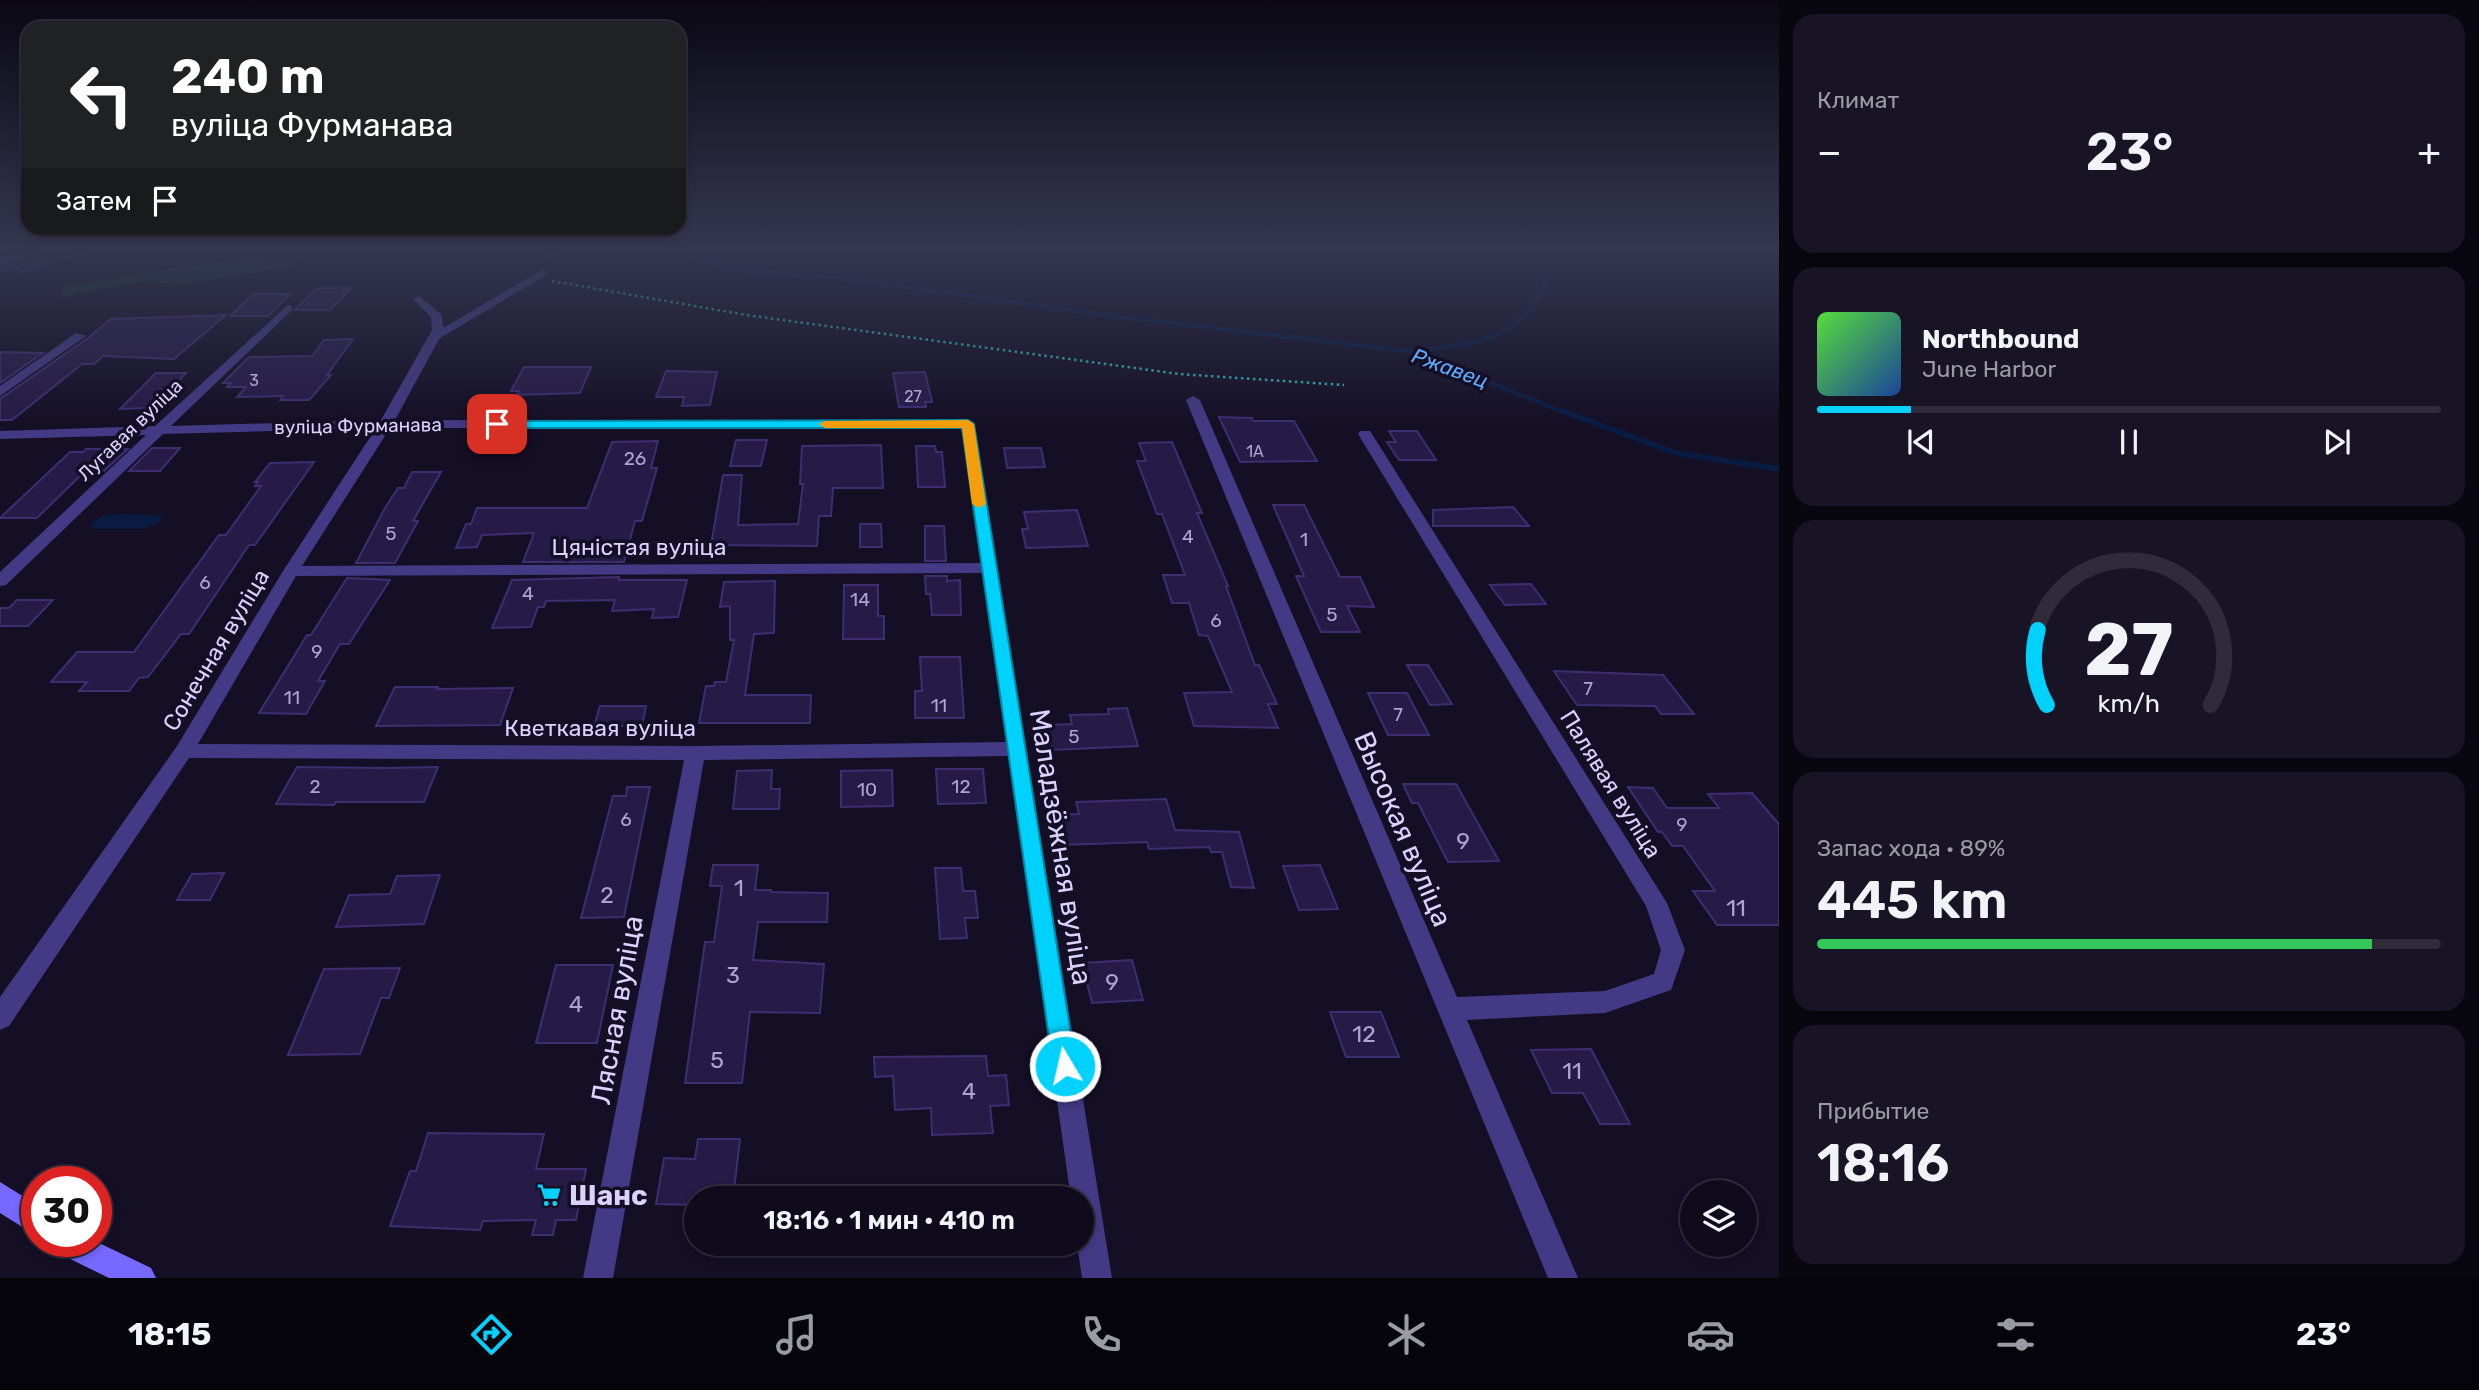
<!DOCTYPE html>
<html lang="ru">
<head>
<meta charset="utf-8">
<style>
  body { margin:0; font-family:Rubik,sans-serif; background:#181425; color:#f1f3f6; height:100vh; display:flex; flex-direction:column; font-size:26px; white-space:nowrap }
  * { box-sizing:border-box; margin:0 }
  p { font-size:23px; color:#9b9ba3 }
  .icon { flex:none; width:38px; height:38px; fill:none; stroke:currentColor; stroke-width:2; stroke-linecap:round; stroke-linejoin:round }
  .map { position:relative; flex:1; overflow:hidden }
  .panel { display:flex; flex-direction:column; gap:14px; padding:14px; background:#08060f; width:700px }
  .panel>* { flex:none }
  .hud { position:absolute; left:21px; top:21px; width:665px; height:214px; border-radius:21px; box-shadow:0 4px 10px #0003,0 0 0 2px #2f2b3b; background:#202124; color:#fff; overflow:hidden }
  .controls { position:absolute; left:1680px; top:1180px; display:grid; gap:14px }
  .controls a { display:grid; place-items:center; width:77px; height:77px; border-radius:50%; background:#0f0b1c; box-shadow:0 4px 10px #0003,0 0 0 2px #2f2b3b; font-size:35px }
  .speed { position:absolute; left:21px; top:1166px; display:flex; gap:14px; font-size:35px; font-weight:700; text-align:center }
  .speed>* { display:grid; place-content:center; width:91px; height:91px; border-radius:50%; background:#0f0b1c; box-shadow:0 4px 10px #0003,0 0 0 2px #2f2b3b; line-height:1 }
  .speed .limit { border:10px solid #d22; background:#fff; color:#111 }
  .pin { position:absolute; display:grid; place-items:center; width:60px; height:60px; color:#fff; margin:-30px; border-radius:14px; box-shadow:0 4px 10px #0006 }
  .me { position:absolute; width:77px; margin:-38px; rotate:351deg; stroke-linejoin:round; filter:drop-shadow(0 0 5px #0008) }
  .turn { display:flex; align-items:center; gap:24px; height:147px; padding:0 35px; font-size:32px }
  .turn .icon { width:91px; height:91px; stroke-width:2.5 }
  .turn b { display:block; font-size:49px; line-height:60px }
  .then { display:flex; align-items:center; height:66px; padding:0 35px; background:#0003; gap:14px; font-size:26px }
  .big { font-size:52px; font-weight:600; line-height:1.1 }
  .panel .card { flex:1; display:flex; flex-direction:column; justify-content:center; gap:10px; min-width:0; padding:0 24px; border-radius:21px; background:#181425 }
  .panel .dial { align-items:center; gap:0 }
  .dial svg { height:182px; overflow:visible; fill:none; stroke:#2f2b3b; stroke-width:7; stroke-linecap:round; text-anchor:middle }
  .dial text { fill:#f1f3f6; stroke:none }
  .song { display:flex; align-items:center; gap:21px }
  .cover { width:84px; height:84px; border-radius:10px; background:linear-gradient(135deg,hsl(110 70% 55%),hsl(220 70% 35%)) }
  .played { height:7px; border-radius:4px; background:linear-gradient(90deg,#00d2fd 15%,#2f2b3b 15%) }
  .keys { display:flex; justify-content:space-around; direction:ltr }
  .heat { display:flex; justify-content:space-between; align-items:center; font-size:38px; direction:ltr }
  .charge { height:10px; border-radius:5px; background:linear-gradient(90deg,#34c759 89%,#2f2b3b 0) }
  .trip { position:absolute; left:684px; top:1186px; width:410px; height:70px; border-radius:35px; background:#0f0b1c; box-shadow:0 4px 10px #0003,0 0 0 2px #2f2b3b; font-weight:600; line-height:70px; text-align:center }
  .tab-bar { display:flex; height:112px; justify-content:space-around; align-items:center; background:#06040b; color:#9b9ba3 }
  .tab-bar .icon { width:49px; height:49px }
  .tab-bar .current { color:#00d2fd }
  .tab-bar b { font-size:32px; color:#f1f3f6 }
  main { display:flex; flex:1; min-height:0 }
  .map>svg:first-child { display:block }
  .green { fill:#122e2f }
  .water { fill:#0a1b42 }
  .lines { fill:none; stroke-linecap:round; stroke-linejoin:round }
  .stream-far1 { stroke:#0a1b42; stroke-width:4.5 }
  .stream { stroke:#0a1b42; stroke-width:6 }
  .building { fill:#261b46; stroke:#3f2d72; stroke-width:2 }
  .path { stroke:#2fb5b6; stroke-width:2.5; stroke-dasharray:2.5 3.5; stroke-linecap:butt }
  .lane { stroke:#423a84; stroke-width:7 }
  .street { fill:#423a84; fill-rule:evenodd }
  .secondary { fill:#7769ff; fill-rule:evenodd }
  .route { fill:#00d2fd; stroke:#0088a4; stroke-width:2 }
  .slow { fill:#f59e0b }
  .labels { text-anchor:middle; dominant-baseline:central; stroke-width:7; stroke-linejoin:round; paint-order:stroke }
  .far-number-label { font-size:16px; fill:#ada4d1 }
  .far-street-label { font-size:19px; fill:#dad2ff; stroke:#140f25 }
  .number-label { font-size:19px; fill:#ada4d1 }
  .far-water-label { font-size:21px; font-style:italic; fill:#60aaff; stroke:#140f25 }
  .street-label { font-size:23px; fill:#dad2ff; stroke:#140f25 }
  .near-number-label { font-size:23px; fill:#ada4d1 }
  .near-street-label { font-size:28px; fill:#dad2ff; stroke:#140f25 }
  .near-poi-label { font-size:28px; font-weight:bold; fill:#dad2ff; stroke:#140f25; text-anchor:start }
</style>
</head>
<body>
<main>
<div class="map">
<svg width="1779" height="1278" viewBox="0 0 1779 1278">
  <rect width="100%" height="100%" fill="#140f25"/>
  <path class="green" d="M 304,256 L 294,266 L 188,284 L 138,282 L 61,298 L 63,286 L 247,257 Z"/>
  <path class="water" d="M 156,515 L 162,518 L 160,523 L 142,529 L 94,529 L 90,525 C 103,509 137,515 156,515 Z"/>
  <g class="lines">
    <g class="stream-far1">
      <path d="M 653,247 L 734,270 L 865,281 L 1089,313 L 1413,352 L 1566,413"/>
      <path d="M 1413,352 C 1446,346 1491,345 1518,322 C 1539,304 1551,272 1563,247"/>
    </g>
    <path class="stream" d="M 1562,411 L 1676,453 L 1779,469"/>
  </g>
  <g class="building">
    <path d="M 55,247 L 88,247 L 88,251 L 21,272 L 11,267 L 0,271 L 0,266 Z"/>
    <path d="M 317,288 L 351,288 L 330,310 L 295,310 Z"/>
    <path d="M 253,294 L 290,294 L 268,316 L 230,316 Z"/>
    <path d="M 226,315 L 174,359 L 103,356 L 94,364 L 82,364 L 12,420 L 0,420 L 0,399 L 88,338 L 111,319 Z"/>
    <path d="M 353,339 L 327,375 L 331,375 L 309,400 L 280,400 L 283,396 L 237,397 L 246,387 L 227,387 L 231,383 L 223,383 L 249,357 L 312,356 L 324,340 Z"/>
    <path d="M 0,352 L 43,353 L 0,383 Z"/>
    <path d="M 524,367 L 591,367 L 580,393 L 517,395 L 519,391 L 511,391 Z"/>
    <path d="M 666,371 L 717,372 L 710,405 L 682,406 L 684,397 L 656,397 Z"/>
    <path d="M 925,372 L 932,402 L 925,402 L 926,407 L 899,407 L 893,373 Z"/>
    <path d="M 156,373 L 186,373 L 162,399 L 154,399 L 145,408 L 120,409 Z"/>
    <path d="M 1219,417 L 1252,418 L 1253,421 L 1294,421 L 1317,461 L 1240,462 Z"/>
    <path d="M 1389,431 L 1417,431 L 1436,460 L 1399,460 L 1387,442 L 1396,442 Z"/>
    <path d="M 736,440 L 767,440 L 761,466 L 730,466 Z"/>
    <path d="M 658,441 L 651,468 L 657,468 L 642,521 L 635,521 L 624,562 L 523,562 L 534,533 L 482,535 L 477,547 L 456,548 L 466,524 L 471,524 L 477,508 L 587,508 L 612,442 Z"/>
    <path d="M 1172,442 L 1202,513 L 1197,513 L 1228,586 L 1226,586 L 1255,665 L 1259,665 L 1277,704 L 1268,704 L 1278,728 L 1194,726 L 1184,693 L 1232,692 L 1208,636 L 1199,635 L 1189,603 L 1172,603 L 1163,575 L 1185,575 L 1162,514 L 1157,514 L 1137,461 L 1146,461 L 1139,443 Z"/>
    <path d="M 881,445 L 883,488 L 833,488 L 831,516 L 819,516 L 817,546 L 711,545 L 723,475 L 742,475 L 738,525 L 798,524 L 803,484 L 800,484 L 802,446 Z"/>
    <path d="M 916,446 L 935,446 L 936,452 L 942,452 L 945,487 L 918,487 Z"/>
    <path d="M 152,448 L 180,448 L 160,471 L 129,471 Z"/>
    <path d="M 1004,448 L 1041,448 L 1045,467 L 1007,468 Z"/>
    <path d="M 86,449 L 128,449 L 104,471 L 85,471 L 37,518 L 0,518 L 70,452 L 83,452 Z"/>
    <path d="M 314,462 L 255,545 L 249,545 L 189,634 L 181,634 L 148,677 L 139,678 L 129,691 L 79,691 L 87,682 L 51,682 L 77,652 L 134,652 L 219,535 L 226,535 L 261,486 L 255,486 L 258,482 L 255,482 L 270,463 Z"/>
    <path d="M 412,472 L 441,472 L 413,521 L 418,521 L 395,563 L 356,563 L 385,508 L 398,488 L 404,488 Z"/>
    <path d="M 1273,505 L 1304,505 L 1340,577 L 1360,577 L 1374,607 L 1347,606 L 1360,632 L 1321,632 L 1296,576 L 1304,576 Z"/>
    <path d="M 1513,507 L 1529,526 L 1433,526 L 1433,510 Z"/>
    <path d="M 1077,510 L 1088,546 L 1026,548 L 1022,529 L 1028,529 L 1024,512 Z"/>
    <path d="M 860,524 L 881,524 L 882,547 L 860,547 Z"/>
    <path d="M 925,526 L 944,526 L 946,561 L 925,561 Z"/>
    <path d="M 925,576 L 947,576 L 947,581 L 960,580 L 961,615 L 932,615 L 930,594 L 926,594 Z"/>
    <path d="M 619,577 L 619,580 L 687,580 L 678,617 L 652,618 L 654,609 L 612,611 L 615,600 L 546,601 L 544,607 L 538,607 L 531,627 L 492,628 L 512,580 Z"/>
    <path d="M 347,578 L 390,580 L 349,644 L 340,644 L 318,681 L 325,681 L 306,714 L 259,713 L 307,635 L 311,635 Z"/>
    <path d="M 775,581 L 774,633 L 754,634 L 745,695 L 811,695 L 810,723 L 699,723 L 706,686 L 714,686 L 715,682 L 726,682 L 734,640 L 730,640 L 730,606 L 720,607 L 724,582 Z"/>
    <path d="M 1531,584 L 1546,604 L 1505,605 L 1490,585 Z"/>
    <path d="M 844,585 L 878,585 L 878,616 L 884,616 L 884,639 L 843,639 Z"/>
    <path d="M 17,600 L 53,600 L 28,626 L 0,626 L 0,608 L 9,608 Z"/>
    <path d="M 920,657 L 960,657 L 964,718 L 915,718 L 915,691 L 922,691 Z"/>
    <path d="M 1407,665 L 1428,665 L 1452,704 L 1430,705 Z"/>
    <path d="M 1554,671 L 1663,675 L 1694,714 L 1661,714 L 1655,706 L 1577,705 Z"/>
    <path d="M 395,687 L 438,687 L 437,689 L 513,688 L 500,725 L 376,726 Z"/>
    <path d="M 1368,693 L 1407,693 L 1429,735 L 1388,735 Z"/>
    <path d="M 600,706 L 646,706 L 642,726 L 594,726 Z"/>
    <path d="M 1127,708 L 1138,746 L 1051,750 L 1045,725 L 1072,724 L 1070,715 L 1109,714 L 1108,709 Z"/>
    <path d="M 297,767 L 386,768 L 438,767 L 424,802 L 336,802 L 334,805 L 276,804 Z"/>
    <path d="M 936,769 L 983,769 L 986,803 L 938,804 Z"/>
    <path d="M 772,770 L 771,789 L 780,789 L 779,809 L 733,809 L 737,771 Z"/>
    <path d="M 892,770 L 893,806 L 841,807 L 841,771 Z"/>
    <path d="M 1403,784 L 1456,784 L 1499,861 L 1448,862 L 1418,803 L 1412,803 Z"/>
    <path d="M 627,787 L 650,787 L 624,917 L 581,918 L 613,796 L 626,796 Z"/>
    <path d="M 1628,787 L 1653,788 L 1667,808 L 1719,808 L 1708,794 L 1752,793 L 1779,824 L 1779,925 L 1717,925 L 1693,891 L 1715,891 L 1683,846 L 1672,846 L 1662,832 L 1658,832 Z"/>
    <path d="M 1166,799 L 1175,830 L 1239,832 L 1254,888 L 1231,887 L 1222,852 L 1211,852 L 1209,847 L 1149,849 L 1147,842 L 1061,845 L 1055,815 L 1079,814 L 1076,802 Z"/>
    <path d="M 713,865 L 758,865 L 755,890 L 771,890 L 771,892 L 828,893 L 827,922 L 758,922 L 753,960 L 824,964 L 820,1013 L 750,1012 L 742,1083 L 685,1083 L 705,942 L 714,942 L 722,886 L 710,886 Z"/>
    <path d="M 1320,865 L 1338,909 L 1299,910 L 1283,866 Z"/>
    <path d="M 935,868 L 961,868 L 963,891 L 975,891 L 978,918 L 965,918 L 967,938 L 940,939 Z"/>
    <path d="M 224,873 L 210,900 L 177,900 L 192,874 Z"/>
    <path d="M 440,875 L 424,924 L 336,927 L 349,895 L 390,894 L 397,876 Z"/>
    <path d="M 1132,960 L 1143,1000 L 1092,1003 L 1082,963 Z"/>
    <path d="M 556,965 L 613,965 L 597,1043 L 536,1043 Z"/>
    <path d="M 400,968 L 389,998 L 381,998 L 360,1054 L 288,1055 L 324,969 Z"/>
    <path d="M 1330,1012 L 1381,1012 L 1399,1057 L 1346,1057 Z"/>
    <path d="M 1591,1049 L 1630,1124 L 1600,1124 L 1583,1093 L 1552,1093 L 1531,1050 Z"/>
    <path d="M 986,1056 L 988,1076 L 1006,1075 L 1009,1105 L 990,1106 L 993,1133 L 932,1135 L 931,1108 L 895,1110 L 893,1076 L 875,1077 L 874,1057 Z"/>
    <path d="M 428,1133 L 544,1134 L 536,1169 L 586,1169 L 576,1220 L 556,1220 L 553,1235 L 532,1235 L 536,1220 L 483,1221 L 480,1230 L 390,1226 L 410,1171 L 416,1171 Z"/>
    <path d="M 698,1139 L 740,1139 L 733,1199 L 696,1199 L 696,1205 L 656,1204 L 664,1158 L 695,1159 Z"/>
  </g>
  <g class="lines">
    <g class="path">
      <path d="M 546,258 L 565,247"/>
      <path d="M 552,281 L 746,315 L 1179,374 L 1344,385"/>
    </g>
    <path class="lane" d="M 435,337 L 543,273"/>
    <g class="street">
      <path d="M 37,247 L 52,247 L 0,264 L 0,258 Z"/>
      <path d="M 419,296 L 441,314 L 444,330 L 395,420 L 973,421 L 1112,1278 L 1082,1278 L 1077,1244 L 1082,1244 L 1082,1199 L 1071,1199 L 1008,756 L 704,760 L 613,1278 L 583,1278 L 684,760 L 189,758 L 9,1026 L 0,1030 L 0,997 L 177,746 L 283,571 L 376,428 L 163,434 L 6,585 L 0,586 L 0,572 L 146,435 L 0,439 L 0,431 L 155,426 L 288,305 L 292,306 L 292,310 L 171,426 L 381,420 L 432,330 L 431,317 L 413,299 ZM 390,428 L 962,428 L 981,563 L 302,566 ZM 982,573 L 1006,742 L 695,746 L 198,744 L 296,576 Z"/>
      <path d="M 76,333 L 86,336 L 0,396 L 0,386 Z"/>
      <path d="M 1193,396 L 1200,400 L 1457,997 L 1605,991 L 1654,974 L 1661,950 L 1646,906 L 1358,434 L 1360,431 L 1370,431 L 1372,434 L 1667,903 L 1685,950 L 1671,990 L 1605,1013 L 1467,1020 L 1578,1278 L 1548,1278 L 1186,400 Z"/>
    </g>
    <g class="secondary">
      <path d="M 0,1182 L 37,1205 L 37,1236 L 0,1213 Z"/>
      <path d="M 50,1241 L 95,1241 L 151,1268 L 156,1278 L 109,1278 L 54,1251 Z"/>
    </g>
  </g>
  <linearGradient id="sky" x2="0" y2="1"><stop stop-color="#0b0814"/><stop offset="0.58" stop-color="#343751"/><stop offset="1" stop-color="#343751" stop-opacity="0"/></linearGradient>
  <rect width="1779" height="426" fill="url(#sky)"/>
  <path class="route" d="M 968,420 L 974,424 L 1076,1066 L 1073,1074 L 1065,1078 L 1056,1074 L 1053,1066 L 962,428 L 497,428 L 491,424 L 497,421 Z"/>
  <path class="slow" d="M 968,420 L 974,424 L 986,504 L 979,508 L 972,504 L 962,428 L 825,428 L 819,424 L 825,421 Z"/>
  <defs>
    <g id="supermarket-bare" transform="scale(1.89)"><path d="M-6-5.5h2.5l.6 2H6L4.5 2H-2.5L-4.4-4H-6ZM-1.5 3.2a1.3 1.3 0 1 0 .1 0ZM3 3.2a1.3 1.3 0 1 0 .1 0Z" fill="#00d2fd" stroke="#140f25" stroke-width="2.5" paint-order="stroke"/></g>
  </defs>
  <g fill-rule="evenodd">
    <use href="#supermarket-bare" x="549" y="1195"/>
  </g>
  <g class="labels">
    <g class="far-number-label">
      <text x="254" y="380">3</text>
      <text x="913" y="396">27</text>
      <text x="1255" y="451">1А</text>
    </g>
    <g class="far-street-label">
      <text transform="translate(358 426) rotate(-1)">вуліца Фурманава</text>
      <text transform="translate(130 430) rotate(-44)">Лугавая вуліца</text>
    </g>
    <g class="number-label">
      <text x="635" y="458">26</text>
      <text x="391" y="533">5</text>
      <text x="1188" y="536">4</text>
      <text x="1304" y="539">1</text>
      <text x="205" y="582">6</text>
      <text x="528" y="593">4</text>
      <text x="860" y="599">14</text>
      <text x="1332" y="614">5</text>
      <text x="1216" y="620">6</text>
      <text x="317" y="651">9</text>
      <text x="1588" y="688">7</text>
      <text x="292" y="697">11</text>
      <text x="939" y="705">11</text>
      <text x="1398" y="714">7</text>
      <text x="1074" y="736">5</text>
      <text x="315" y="786">2</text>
      <text x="961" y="786">12</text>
      <text x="867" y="789">10</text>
      <text x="626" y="819">6</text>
      <text x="1682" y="824">9</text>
    </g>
    <g class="far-water-label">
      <text transform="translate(1450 368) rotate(20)">Ржавец</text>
    </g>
    <g class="street-label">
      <text x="639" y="547">Цяністая вуліца</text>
      <text transform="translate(216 650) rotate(-59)">Сонечная вуліца</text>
      <text x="600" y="728">Кветкавая вуліца</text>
      <text transform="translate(1611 784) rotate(58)">Палявая вуліца</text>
    </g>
    <g class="near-number-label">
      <text x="1463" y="841">9</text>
      <text x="739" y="888">1</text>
      <text x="607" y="895">2</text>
      <text x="1736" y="908">11</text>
      <text x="733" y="975">3</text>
      <text x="1112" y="982">9</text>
      <text x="576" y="1004">4</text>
      <text x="1364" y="1034">12</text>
      <text x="717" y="1060">5</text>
      <text x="1572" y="1071">11</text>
      <text x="969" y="1091">4</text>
    </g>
    <g class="near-street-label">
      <text transform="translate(1403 829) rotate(67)">Высокая вуліца</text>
      <text transform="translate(1061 847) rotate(81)">Маладзёжная вуліца</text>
      <text transform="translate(617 1010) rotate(-80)">Лясная вуліца</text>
    </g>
    <g class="near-poi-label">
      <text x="569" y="1195">Шанс</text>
    </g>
  </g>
</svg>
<div class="controls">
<a><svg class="icon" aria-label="layers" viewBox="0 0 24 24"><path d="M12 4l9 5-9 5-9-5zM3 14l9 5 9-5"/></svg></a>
</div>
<div class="speed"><div class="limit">30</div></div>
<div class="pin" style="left:497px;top:424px;background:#d93025"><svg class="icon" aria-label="arrive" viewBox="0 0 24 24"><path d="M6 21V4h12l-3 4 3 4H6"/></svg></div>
<svg class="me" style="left:1065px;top:1066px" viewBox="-20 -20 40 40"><circle r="17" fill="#00d2fd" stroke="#fff" stroke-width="3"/><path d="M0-11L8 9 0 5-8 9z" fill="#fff"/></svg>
<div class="trip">18:16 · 1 мин · 410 m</div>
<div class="hud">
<div class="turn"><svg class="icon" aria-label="left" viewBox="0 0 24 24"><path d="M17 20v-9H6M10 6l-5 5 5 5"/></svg><div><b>240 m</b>вуліца Фурманава</div></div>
<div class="then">Затем<svg class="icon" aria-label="arrive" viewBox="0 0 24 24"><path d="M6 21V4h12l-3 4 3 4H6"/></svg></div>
</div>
</div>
<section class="panel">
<div class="card"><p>Климат</p>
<div class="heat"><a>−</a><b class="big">23°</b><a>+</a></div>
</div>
<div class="card">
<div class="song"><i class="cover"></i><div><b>Northbound</b><p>June Harbor</p></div></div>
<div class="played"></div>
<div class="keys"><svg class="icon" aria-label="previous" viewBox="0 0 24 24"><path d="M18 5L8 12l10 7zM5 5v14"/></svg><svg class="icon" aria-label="pause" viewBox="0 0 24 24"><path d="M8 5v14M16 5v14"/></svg><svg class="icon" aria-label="next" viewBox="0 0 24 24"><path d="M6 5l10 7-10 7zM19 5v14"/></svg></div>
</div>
<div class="card dial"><svg viewBox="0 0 100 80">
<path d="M14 69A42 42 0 1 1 86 69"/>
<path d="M14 69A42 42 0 0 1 10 36" stroke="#00d2fd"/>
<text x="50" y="56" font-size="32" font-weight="700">27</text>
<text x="50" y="72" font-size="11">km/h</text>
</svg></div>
<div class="card"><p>Запас хода · 89%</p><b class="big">445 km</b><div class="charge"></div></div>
<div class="card"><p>Прибытие</p><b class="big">18:16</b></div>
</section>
</main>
<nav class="tab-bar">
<b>18:15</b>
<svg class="icon current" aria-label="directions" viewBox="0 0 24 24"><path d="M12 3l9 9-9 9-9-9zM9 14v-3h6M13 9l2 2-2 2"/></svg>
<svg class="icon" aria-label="music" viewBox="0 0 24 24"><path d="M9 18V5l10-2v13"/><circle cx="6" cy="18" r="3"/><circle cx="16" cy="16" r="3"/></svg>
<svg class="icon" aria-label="phone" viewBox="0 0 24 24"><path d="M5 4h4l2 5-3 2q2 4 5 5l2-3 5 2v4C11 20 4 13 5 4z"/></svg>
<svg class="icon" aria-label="climate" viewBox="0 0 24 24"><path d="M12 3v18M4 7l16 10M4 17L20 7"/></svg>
<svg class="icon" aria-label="car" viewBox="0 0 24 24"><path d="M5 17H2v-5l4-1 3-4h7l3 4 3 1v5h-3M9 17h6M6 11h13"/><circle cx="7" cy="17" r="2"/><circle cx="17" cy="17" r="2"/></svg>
<svg class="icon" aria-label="filters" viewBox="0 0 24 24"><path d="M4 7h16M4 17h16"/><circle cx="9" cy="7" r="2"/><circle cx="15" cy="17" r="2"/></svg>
<b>23°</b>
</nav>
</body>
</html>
